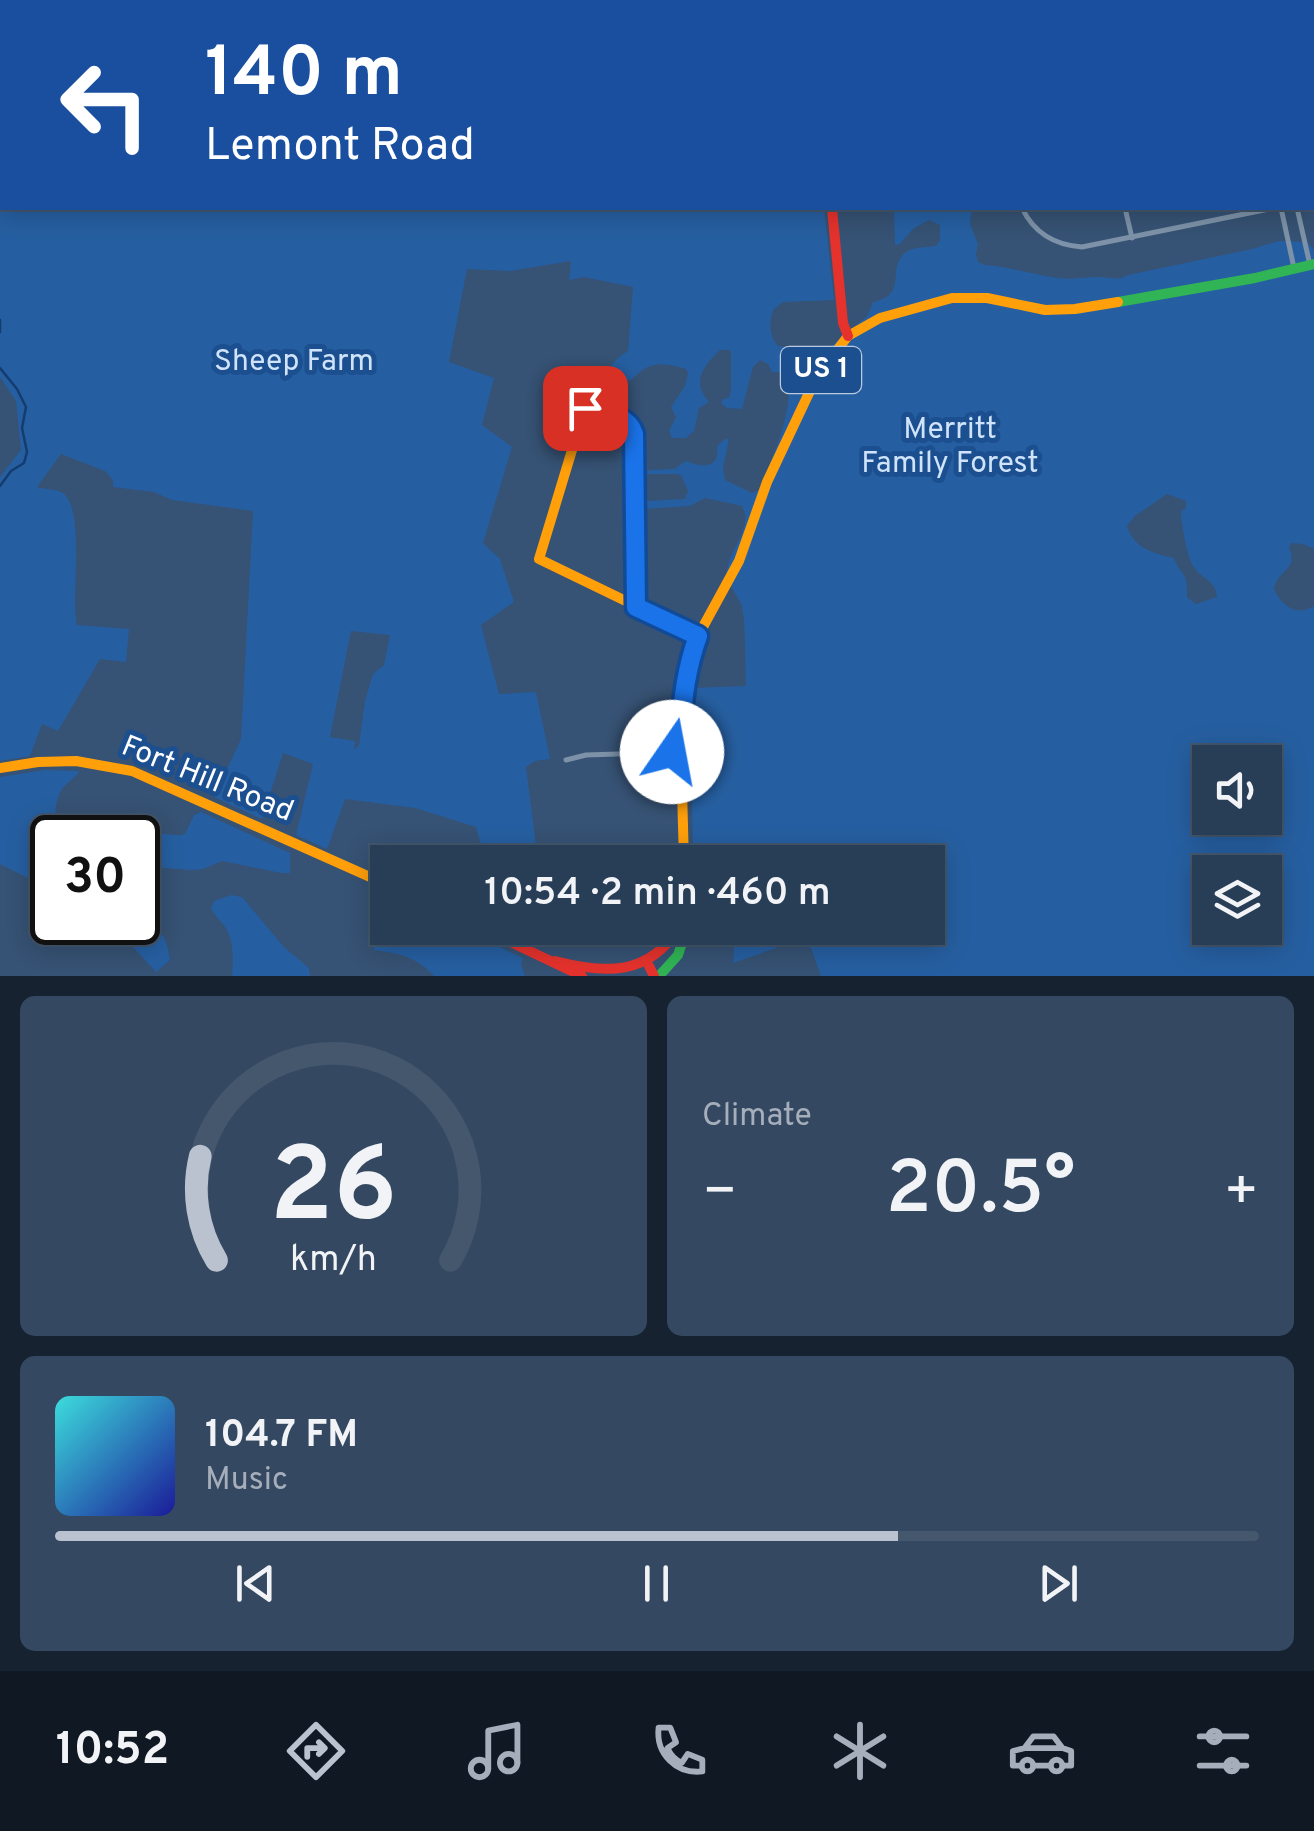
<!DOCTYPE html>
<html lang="en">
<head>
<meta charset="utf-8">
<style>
  body { margin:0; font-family:Overpass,sans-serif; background:#344961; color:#f1f3f6; height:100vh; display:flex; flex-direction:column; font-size:38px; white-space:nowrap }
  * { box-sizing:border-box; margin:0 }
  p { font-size:32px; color:#a5aeba }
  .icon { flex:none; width:55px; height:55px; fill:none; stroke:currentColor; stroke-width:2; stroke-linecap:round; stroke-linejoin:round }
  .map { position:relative; height:976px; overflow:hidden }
  .details { display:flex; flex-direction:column; gap:20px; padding:20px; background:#162230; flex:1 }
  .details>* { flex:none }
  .top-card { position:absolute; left:0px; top:0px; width:1315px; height:210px; box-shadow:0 5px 25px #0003,0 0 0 2px #44576d; background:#1a4fa0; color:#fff; overflow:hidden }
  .tools { position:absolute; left:1192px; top:745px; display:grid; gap:20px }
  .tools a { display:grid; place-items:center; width:90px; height:90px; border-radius:0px; background:#283e57; box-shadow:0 5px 25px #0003,0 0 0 2px #44576d; font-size:50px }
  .speed { position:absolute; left:30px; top:815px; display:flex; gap:20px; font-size:50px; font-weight:700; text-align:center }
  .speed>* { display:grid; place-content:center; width:130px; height:130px; border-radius:50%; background:#283e57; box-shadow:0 5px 25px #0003,0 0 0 2px #44576d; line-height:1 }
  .speed .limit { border:5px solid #111; border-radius:15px; background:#fff; color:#111 }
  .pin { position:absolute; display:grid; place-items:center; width:85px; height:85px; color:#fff; margin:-42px; border-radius:20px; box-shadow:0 5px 15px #0006 }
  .me { position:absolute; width:110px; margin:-55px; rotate:12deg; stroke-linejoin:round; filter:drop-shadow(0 0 8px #0008) }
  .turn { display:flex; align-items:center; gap:35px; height:210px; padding:0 40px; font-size:45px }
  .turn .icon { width:130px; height:130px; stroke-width:2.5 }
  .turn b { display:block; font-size:70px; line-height:85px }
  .big { font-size:75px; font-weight:600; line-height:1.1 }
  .details .card { flex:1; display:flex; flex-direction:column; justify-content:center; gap:15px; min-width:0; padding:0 35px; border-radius:15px; background:#344961 }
  .details .dial { align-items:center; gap:0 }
  .dial svg { height:260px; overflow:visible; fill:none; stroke:#44576d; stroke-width:7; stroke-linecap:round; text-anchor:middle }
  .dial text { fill:#f1f3f6; stroke:none }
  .song { display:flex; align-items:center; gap:30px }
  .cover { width:120px; height:120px; border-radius:15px; background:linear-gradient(135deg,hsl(180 70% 55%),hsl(240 70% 35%)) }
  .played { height:10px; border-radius:5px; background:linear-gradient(90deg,#b9c2ce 70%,#44576d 70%) }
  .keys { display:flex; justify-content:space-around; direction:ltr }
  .heat { display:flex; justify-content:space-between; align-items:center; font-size:55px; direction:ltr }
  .details .tiles { flex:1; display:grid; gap:20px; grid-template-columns:1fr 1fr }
  .card:last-child { grid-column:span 2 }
  .trip { position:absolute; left:370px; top:845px; width:575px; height:100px; border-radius:0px; background:#283e57; box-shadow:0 5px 25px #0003,0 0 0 2px #44576d; font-weight:600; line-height:100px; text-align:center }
  .tabs { display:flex; height:160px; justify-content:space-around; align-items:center; background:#101923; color:#a5aeba }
  .tabs .icon { width:70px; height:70px }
  .tabs .current { color:#b9c2ce }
  .tabs b { font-size:45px; color:#f1f3f6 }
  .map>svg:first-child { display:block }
  .green { fill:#265fa1; fill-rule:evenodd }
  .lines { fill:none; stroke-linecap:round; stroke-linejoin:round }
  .stream { stroke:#153c6e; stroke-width:2.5 }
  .street { stroke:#7d92a8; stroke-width:5 }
  .fast { stroke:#30b455; stroke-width:10 }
  .slow { stroke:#ff9f0a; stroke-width:10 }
  .jam { stroke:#e5322d; stroke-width:10 }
  .route-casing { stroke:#114b97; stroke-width:25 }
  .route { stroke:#1a73e8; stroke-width:18 }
  .labels { text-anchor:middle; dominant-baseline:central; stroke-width:10; stroke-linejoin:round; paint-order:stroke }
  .shield { fill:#1b4f8f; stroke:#bbcadd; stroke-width:2.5 }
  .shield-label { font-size:28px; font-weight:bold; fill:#fff }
  .park-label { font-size:30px; fill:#cfe3fa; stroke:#1b4f8f }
  .street-label { font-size:30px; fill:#fff; stroke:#1b4f8f }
</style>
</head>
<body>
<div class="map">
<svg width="1314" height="976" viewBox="0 0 1314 976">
  <rect width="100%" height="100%" fill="#365274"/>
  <g class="green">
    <path d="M 0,0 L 618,0 L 623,2 L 2,2 L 2,208 L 824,208 L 834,300 L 783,302 L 773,310 C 769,323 769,336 778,346 L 821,350 L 829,348 L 867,316 L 873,302 C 909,295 886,269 905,253 C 913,246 925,248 936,246 L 940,240 L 940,225 L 929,220 L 913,229 L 900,244 L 895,245 L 894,209 L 972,208 L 970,224 L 978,244 L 976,254 L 978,262 L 985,265 C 1009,267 1033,274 1057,278 C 1071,280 1083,277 1097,277 C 1110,276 1116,282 1128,275 L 1252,249 L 1279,241 L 1307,242 L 1314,250 L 1314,549 L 1303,544 L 1291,543 L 1289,547 C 1299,570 1278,569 1274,589 C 1282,606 1296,617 1314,606 L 1314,976 L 821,976 L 811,948 L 796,941 L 733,963 L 736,928 L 928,928 L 928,862 L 693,862 L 692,798 L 698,795 L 699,767 L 716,760 L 714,738 L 695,732 L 694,706 L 690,699 L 691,688 L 746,686 C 745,664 746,627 742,607 C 739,595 726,585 727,572 C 728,550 754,528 742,506 L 705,498 L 690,506 L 643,509 L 642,505 L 646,501 L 685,499 L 688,491 L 682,477 L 678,474 L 641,474 L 650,470 L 674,469 L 686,461 C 694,464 710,470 716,459 C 718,455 717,450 717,446 L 725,439 L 729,439 L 723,468 L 725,480 L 752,493 L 759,490 C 771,461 800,399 784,372 L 772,372 L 768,364 L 760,360 L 753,367 L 742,409 L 727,408 L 721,403 L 723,399 L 729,398 L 731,390 L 731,352 L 729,350 L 720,350 C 703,367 691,381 709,402 L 699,408 L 694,431 L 686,438 L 672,438 L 669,431 L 676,417 L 671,407 L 685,386 L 688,373 L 686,369 C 675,366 662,362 651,366 C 633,371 635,388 614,379 L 606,384 L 603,382 L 602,379 C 610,367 615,358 628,351 L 633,287 L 584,277 L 569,280 L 571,261 L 510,271 L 467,269 L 449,362 L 494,378 L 482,425 L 512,447 L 483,543 L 500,559 L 514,602 L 481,625 L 499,694 L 536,692 L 550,759 L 535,761 L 526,767 L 538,862 L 485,859 L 476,827 L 415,808 L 345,799 L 327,849 L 296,835 L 313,764 L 283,753 L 262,819 L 214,797 L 241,739 L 253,511 L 172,500 L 154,492 L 113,487 L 113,480 L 105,471 L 61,454 L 37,487 C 43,489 55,489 61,492 C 87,505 70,599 77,625 L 129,629 L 126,662 L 100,659 L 58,731 L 42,724 L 30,756 L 0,761 L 0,477 L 21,450 L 16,401 L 0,377 ZM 1167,494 L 1186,501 L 1186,508 L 1181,511 C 1181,522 1187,557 1193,566 C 1201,579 1216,580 1217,597 L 1196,604 L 1187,597 C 1188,568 1181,578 1174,558 C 1153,553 1134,549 1127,526 L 1135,516 ZM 351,631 L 390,635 L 384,665 L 373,674 L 365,701 L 359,745 L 354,750 L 355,741 L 330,737 ZM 1210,762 L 1265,762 L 1265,818 L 1210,818 ZM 1210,872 L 1265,872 L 1265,928 L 1210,928 Z"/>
    <path d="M 45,770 L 80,771 C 74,779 68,781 62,789 C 53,802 54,825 61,837 L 52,838 L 52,890 L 0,864 L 0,777 Z"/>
    <path d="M 201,812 L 290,853 L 290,873 L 281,873 L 222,861 L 203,869 L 192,870 L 138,866 L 138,838 L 103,837 C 120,827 135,831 153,837 C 167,830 174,838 185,834 L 194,815 Z"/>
    <path d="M 381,894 L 387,896 L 388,928 L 457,928 L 523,958 L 521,965 L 525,976 L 434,976 C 417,957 399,953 374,950 Z"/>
    <path d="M 231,895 L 242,897 L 284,947 L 309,968 L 310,976 L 232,976 C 233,962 234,943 227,930 C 223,922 215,917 211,908 L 214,901 Z"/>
    <path d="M 138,909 C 143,921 148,920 156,927 C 166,936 168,948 170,960 L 156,972 L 111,923 L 138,922 Z"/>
  </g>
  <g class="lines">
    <g class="stream">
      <path d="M 150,2 L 155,0"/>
      <path d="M 0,72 L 2,73"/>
      <path d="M 0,320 L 0,332"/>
      <path d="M 0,368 L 17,389 L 26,407 L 22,428 L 27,452 L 24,463 L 11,471 L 0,486"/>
    </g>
    <g class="street">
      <path d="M 1109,0 L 1109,2"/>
      <path d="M 1303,0 L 1307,2"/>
      <path d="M 1010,2 L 1012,0"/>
      <path d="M 1312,7 L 1314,8"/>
      <path d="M 1312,128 L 1314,129"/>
      <path d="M 1312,198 L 1314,197"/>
      <path d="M 1022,208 C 1034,233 1054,245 1082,247 L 1274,208"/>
      <path d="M 1125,208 L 1132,238"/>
      <path d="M 1281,208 L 1294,268"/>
      <path d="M 1297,208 L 1310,265"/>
      <path d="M 586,408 C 604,413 628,414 634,434 L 636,607"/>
      <path d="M 566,760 L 586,755 L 681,752"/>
    </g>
    <g class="fast">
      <path d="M 823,0 L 823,2"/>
      <path d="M 1118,302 L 1255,278 L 1314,264"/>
      <path d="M 659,976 L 678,955 L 687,928"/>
    </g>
    <g class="slow">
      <path d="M 596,371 L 539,559 L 698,636"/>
      <path d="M 0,768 L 38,762 L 76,761 L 132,771 L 388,885"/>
      <path d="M 684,862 L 680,718 L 685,681 L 698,636 L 739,561 L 767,482 L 817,376 L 848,336 L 880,318 L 952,298 L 987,298 L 1045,310 L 1075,309 L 1118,302"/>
    </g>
    <g class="jam">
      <path d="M 832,208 L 843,323 L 848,336"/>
      <path d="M 481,928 L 582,976"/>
      <path d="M 555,961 C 606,974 648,976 679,928"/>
      <path d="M 649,966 L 654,976"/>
    </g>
  </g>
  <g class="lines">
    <g class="route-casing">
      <path id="route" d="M 585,408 C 604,413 628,414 634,434 L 636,607 L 698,636 C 684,675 680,711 682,752 L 672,752"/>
    </g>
    <use href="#route" class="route"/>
  </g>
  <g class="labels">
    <rect class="shield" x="781" y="347" width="80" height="46" rx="8"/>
    <g class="shield-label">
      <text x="821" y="370">US 1</text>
    </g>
    <g class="park-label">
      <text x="294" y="362">Sheep Farm</text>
      <text x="950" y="430">Merritt<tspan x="950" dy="34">Family Forest</tspan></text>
    </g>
    <g class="street-label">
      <text transform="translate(207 780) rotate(22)">Fort Hill Road</text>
    </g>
  </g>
</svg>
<div class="tools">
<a><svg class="icon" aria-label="sound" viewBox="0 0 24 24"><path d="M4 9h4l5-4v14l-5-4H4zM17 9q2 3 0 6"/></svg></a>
<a><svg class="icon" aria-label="layers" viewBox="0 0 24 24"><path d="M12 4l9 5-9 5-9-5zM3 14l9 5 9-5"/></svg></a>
</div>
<div class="speed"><div class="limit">30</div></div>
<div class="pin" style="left:585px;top:408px;background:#d93025"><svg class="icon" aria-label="arrive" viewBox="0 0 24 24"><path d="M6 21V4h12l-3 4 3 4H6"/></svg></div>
<svg class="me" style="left:672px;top:752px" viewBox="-20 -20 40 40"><circle r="19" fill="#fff"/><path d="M0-13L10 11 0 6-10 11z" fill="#1a73e8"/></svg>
<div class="trip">10:54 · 2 min · 460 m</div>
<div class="top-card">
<div class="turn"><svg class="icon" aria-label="left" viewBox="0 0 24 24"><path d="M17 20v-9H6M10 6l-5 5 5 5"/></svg><div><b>140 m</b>Lemont Road</div></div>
</div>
</div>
<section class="details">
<div class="tiles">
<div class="card dial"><svg viewBox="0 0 100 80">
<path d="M14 69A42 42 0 1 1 86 69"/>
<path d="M14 69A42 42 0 0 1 9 37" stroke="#b9c2ce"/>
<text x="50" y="56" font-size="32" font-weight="700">26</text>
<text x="50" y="72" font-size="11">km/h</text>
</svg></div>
<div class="card"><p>Climate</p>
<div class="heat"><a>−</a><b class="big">20.5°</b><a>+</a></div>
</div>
<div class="card">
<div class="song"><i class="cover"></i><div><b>104.7 FM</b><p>Music</p></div></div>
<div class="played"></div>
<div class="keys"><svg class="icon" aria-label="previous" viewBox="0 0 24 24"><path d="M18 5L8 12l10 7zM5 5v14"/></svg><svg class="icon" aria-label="pause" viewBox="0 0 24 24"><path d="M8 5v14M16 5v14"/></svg><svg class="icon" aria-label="next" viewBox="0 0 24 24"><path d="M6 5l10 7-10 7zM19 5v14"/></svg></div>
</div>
</div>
</section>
<nav class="tabs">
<b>10:52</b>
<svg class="icon current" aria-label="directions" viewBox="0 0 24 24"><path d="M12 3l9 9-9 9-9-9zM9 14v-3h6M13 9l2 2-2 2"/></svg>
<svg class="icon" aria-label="music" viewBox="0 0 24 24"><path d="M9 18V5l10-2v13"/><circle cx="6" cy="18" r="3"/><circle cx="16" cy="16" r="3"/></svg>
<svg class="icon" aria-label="phone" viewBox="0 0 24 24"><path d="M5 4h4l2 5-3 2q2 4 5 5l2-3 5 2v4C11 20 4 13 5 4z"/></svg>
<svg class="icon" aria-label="climate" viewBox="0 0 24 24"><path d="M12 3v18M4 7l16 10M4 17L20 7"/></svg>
<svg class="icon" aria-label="car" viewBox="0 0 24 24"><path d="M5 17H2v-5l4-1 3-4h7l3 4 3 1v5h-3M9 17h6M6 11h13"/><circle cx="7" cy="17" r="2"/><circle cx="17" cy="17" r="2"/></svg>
<svg class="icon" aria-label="filters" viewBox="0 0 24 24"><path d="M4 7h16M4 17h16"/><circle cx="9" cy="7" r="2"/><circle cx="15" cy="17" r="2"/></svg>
</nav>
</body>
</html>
